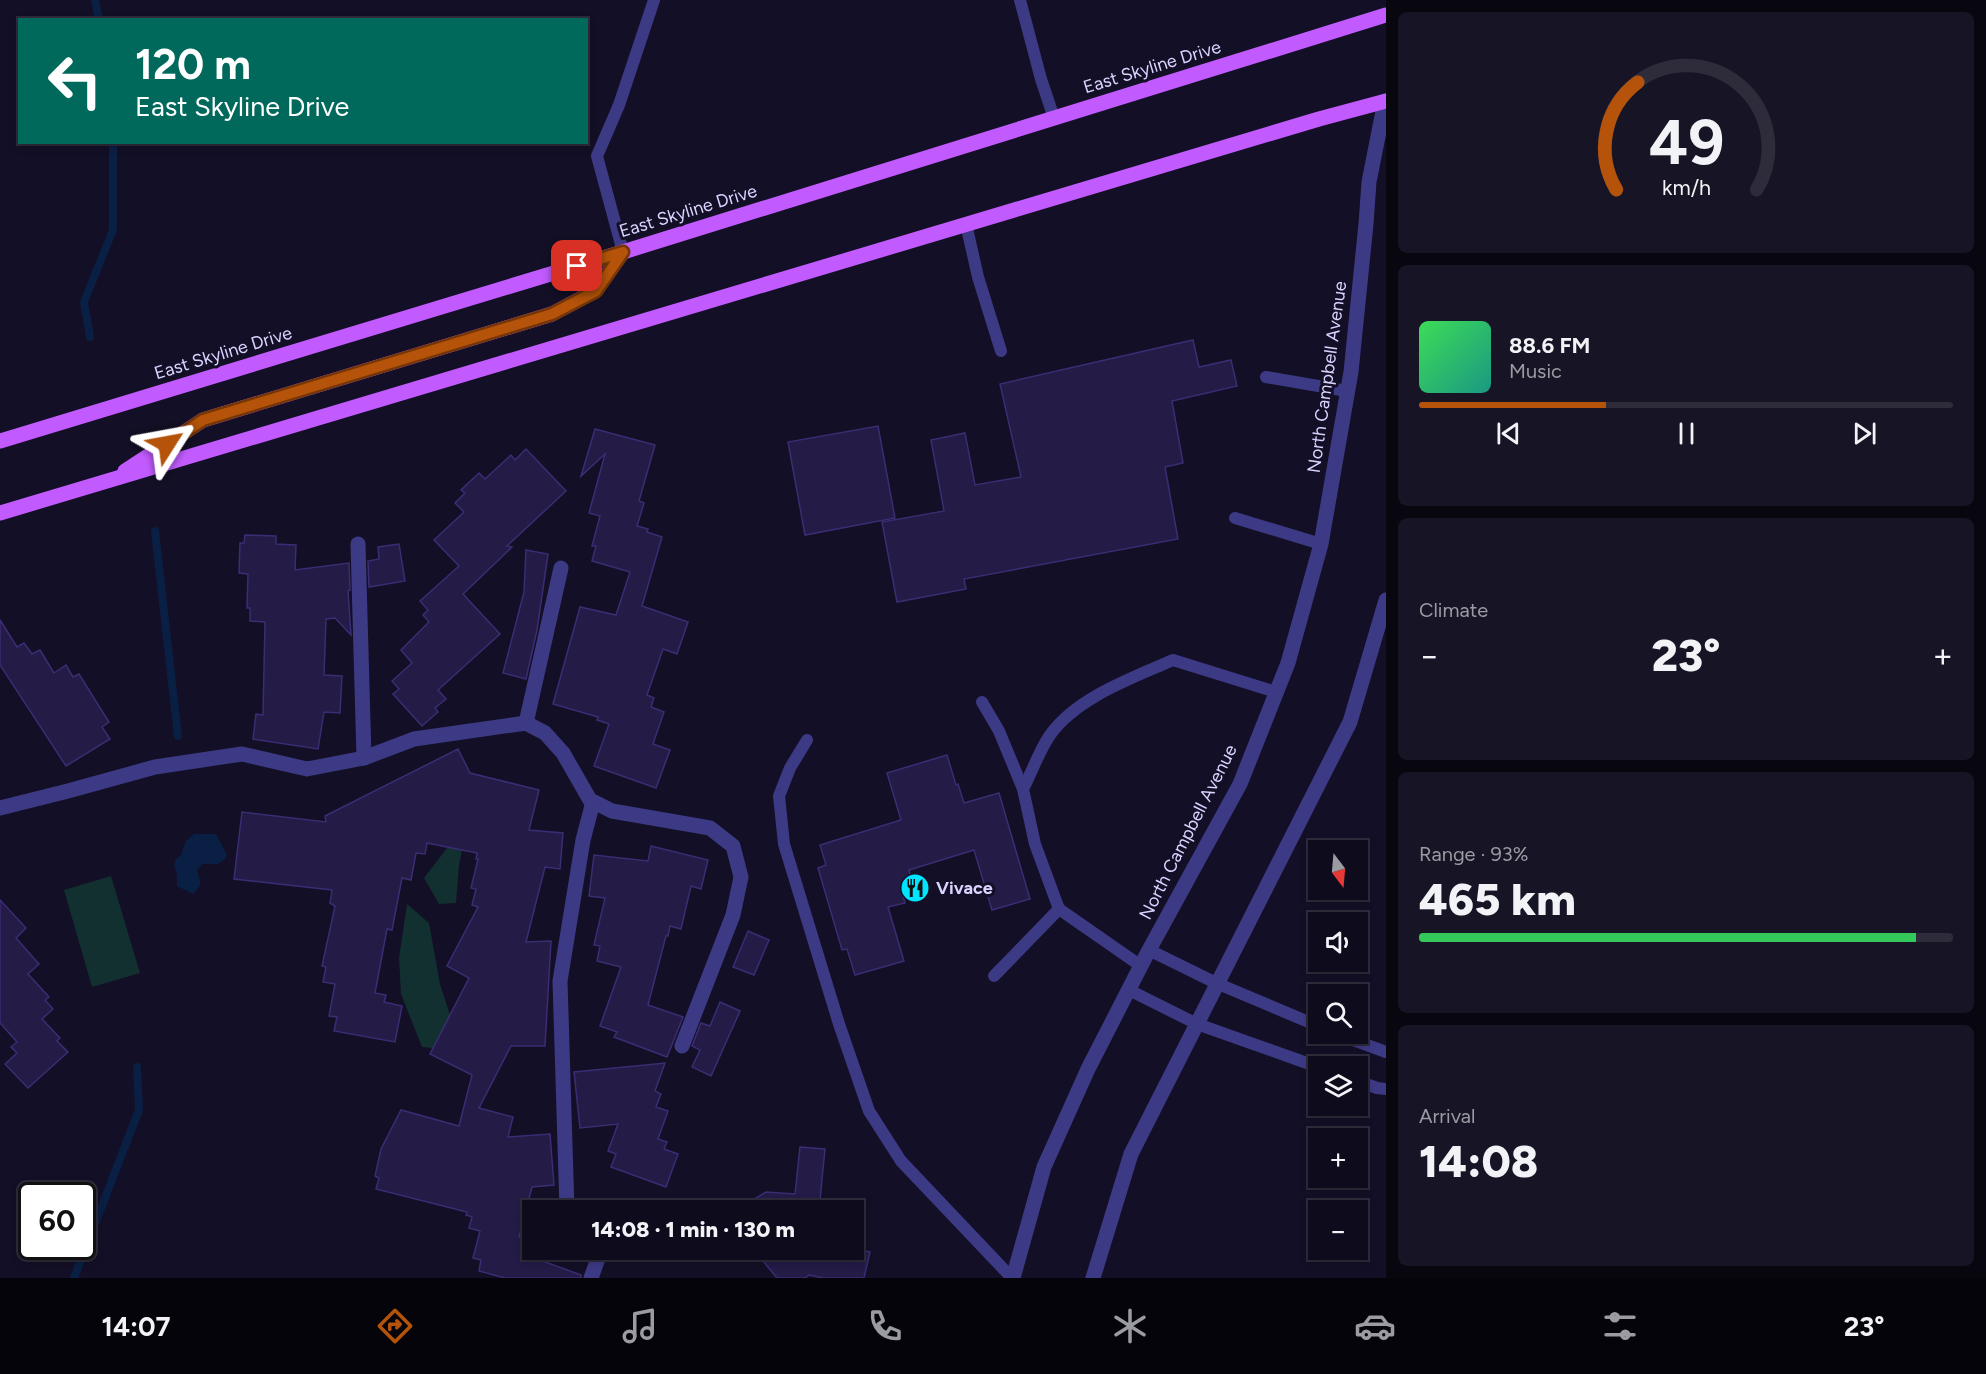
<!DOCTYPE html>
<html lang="en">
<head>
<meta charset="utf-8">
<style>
  body { margin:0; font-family:Figtree,sans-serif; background:#171425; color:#f1f3f6; height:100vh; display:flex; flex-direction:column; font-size:22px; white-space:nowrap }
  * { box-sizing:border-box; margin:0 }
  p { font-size:20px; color:#9b9ba3 }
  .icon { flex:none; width:33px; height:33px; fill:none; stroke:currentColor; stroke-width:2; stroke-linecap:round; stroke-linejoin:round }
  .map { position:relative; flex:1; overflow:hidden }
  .details { display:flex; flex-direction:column; gap:12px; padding:12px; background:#08060f; width:600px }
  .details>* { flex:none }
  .hud { position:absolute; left:18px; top:18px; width:570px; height:126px; border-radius:0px; box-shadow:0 3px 9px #0003,0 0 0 2px #2e2b3b; background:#00695c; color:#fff; overflow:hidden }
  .needle { width:39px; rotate:164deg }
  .controls { position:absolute; left:1308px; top:840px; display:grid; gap:12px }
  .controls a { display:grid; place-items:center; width:60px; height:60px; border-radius:0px; background:#0e0b1c; box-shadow:0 3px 9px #0003,0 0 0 2px #2e2b3b; font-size:30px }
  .speed { position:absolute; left:18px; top:1182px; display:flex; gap:12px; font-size:30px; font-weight:700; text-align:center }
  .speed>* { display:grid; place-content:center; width:78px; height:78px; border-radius:50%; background:#0e0b1c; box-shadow:0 3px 9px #0003,0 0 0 2px #2e2b3b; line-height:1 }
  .speed .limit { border:3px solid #111; border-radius:9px; background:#fff; color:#111 }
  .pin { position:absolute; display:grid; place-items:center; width:51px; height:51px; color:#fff; margin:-26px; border-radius:12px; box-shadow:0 3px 9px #0006 }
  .me { position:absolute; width:66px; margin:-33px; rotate:56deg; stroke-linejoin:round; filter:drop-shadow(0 0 4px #0008) }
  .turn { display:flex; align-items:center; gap:21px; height:126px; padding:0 18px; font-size:27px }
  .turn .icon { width:78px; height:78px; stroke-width:2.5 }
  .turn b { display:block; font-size:42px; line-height:51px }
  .big { font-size:45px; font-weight:800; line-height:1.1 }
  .details .tile { flex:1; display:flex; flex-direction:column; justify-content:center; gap:9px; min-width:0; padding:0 21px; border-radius:9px; background:#171425 }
  .details .dial { align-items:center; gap:0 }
  .dial svg { height:156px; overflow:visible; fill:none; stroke:#2e2b3b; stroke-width:7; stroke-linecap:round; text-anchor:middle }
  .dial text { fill:#f1f3f6; stroke:none }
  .song { display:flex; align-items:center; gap:18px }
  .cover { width:72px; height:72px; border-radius:9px; background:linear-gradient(135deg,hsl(130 70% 55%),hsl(170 70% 35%)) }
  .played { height:6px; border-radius:3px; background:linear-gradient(90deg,#b45309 35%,#2e2b3b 35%) }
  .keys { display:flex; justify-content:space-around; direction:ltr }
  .heat { display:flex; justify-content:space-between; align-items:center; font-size:33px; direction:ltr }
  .charge { height:9px; border-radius:4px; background:linear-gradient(90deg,#34c759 93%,#2e2b3b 0) }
  .trip { position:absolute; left:522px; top:1200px; width:342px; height:60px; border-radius:0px; background:#0e0b1c; box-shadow:0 3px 9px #0003,0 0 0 2px #2e2b3b; font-weight:800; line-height:60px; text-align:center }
  .menu { display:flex; height:96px; justify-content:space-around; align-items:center; background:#06040b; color:#9b9ba3 }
  .menu .icon { width:42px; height:42px }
  .menu .current { color:#b45309 }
  .menu b { font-size:27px; color:#f1f3f6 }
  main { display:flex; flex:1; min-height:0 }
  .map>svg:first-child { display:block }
  .green { fill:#12302f }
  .water { fill:#0a1f44 }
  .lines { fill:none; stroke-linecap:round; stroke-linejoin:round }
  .stream { stroke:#0a1f44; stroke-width:8 }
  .building { fill:#241b47; stroke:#3b2d73; stroke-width:1.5 }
  .service { stroke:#3d3a85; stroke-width:12 }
  .minor { stroke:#3d3a85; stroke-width:15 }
  .tertiary { stroke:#3d3a85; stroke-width:15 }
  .primary { stroke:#c25bff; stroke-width:15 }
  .route-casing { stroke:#753606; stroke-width:15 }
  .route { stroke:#b45309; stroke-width:10 }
  .labels { text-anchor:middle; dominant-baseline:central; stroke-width:6; stroke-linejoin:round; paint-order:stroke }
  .street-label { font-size:18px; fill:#d9d4ff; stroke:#130f26 }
  .poi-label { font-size:18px; font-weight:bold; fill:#d9d4ff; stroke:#130f26; text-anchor:start }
</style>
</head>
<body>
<main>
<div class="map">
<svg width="1386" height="1278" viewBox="0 0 1386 1278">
  <rect width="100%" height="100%" fill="#130f26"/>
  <g class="green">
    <path d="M 458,834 L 463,844 L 459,866 L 456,903 L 439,904 L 424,878 Z"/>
    <path d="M 111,876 L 140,973 L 92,987 L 64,890 Z"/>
    <path d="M 407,904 L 429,923 L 440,984 L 450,1015 L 433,1048 L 422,1047 L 401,994 L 399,958 Z"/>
  </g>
  <path class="water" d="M 194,834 L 216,834 L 227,855 L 225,859 C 222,861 220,863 217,864 C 207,866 202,859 197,871 L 200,880 L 200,886 L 193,894 L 177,886 L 177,875 L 174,865 L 176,859 L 181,855 L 186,841 Z"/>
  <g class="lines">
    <g class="stream">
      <path d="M 95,0 L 99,20"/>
      <path d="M 90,337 L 84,302 L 113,230 L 113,142"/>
      <path d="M 155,531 L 178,736"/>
      <path d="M 74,1278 L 139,1110 L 137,1067"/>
    </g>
  </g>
  <g class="building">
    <path d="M 1193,340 L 1199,367 L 1231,360 L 1237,386 L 1172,401 L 1183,463 L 1165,467 L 1178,539 L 964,579 L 966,589 L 897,602 L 882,522 L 944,511 L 931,440 L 965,433 L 975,485 L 1021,477 L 1000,384 Z"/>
    <path d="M 878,426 L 895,518 L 805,535 L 788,442 Z"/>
    <path d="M 595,429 L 655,445 L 639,501 L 644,503 L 637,526 L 648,529 L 647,532 L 662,537 L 642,606 L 688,622 L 677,654 L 663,649 L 647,695 L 654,698 L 651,707 L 664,712 L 653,744 L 670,750 L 656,788 L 594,766 L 609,724 L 597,720 L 598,717 L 553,704 L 580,607 L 616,615 L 630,572 L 592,561 L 596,546 L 592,546 L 600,516 L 589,513 L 605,454 L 581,476 Z"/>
    <path d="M 526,449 L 566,491 L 507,546 L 512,547 L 463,594 L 500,634 L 438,690 L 446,699 L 435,708 L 438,712 L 422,726 L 393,694 L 399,689 L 392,681 L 412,663 L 401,650 L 429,622 L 423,615 L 428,610 L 420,601 L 459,566 L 434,540 L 464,512 L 455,503 L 465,493 L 461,490 L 479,473 L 485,479 L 511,455 L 515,460 Z"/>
    <path d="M 245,535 L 276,536 L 276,544 L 296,545 L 295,570 L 349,563 L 350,590 L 348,591 L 351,635 L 335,618 L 326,619 L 324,675 L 342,676 L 340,713 L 324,712 L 318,749 L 253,739 L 256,714 L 263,715 L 265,622 L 250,621 L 250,608 L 247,608 L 248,574 L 239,573 L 240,543 L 244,543 Z"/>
    <path d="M 399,544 L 405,581 L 369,587 L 368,561 L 379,559 L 378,547 Z"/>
    <path d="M 526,550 L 548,554 L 537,630 L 526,679 L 503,673 L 524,592 Z"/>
    <path d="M 0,620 L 17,647 L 24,643 L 32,654 L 40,650 L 54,673 L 66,665 L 73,677 L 79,674 L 109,722 L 102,727 L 110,739 L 66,766 L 0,665 Z"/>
    <path d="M 458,749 L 470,773 L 539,790 L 529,830 L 563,833 L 560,869 L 545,867 L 526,942 L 551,941 L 545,1046 L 511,1046 L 479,1108 L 513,1117 L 508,1137 L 550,1134 L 554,1185 L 532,1187 L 519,1237 L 529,1240 L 527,1249 L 538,1252 L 537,1259 L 581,1275 L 581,1278 L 505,1278 L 479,1271 L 481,1260 L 473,1258 L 480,1231 L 469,1228 L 472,1217 L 466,1215 L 467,1212 L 376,1189 L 379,1178 L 375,1176 L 381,1149 L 401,1110 L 459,1126 L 472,1075 L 430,1054 L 469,978 L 447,966 L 478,907 L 472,905 L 476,889 L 471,888 L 478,859 L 476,859 L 477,853 L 427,843 L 425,854 L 416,853 L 411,880 L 402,878 L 392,930 L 387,929 L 375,993 L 386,995 L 384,1002 L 402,1006 L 395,1042 L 334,1031 L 337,1017 L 329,1016 L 335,984 L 323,982 L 326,967 L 322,966 L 335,906 L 330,903 L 332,890 L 234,879 L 242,812 L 326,822 L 325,816 Z"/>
    <path d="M 947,755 L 956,785 L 958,784 L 964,803 L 999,793 L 1030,899 L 992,910 L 974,850 L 909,870 L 913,885 L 901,889 L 905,903 L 888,907 L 904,961 L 855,975 L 847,949 L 842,950 L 818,868 L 826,865 L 820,845 L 901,820 L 887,773 Z"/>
    <path d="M 651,846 L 708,860 L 701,889 L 691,886 L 681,929 L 670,926 L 668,936 L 666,936 L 648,1005 L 683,1017 L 667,1057 L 614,1037 L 617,1032 L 600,1026 L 621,967 L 597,961 L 600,946 L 594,945 L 605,898 L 589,896 L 594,855 L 648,861 Z"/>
    <path d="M 0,900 L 26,928 L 16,938 L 39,964 L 28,974 L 49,997 L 45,1000 L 53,1009 L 42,1019 L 60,1038 L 57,1041 L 68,1052 L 28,1088 L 5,1064 L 17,1053 L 11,1047 L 17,1042 L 0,1023 Z"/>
    <path d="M 748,931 L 769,940 L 754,975 L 733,967 Z"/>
    <path d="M 720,1002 L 740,1011 L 711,1076 L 692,1067 L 700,1050 L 692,1046 L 701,1023 L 710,1026 Z"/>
    <path d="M 665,1063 L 655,1091 L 661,1094 L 656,1107 L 668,1111 L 658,1139 L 667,1142 L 664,1149 L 678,1154 L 666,1187 L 611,1167 L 616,1154 L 608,1151 L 618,1124 L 580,1128 L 574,1072 Z"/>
    <path d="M 800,1147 L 825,1149 L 819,1210 L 736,1210 L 766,1192 L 795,1194 Z"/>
    <path d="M 854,1248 L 870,1252 L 864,1278 L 823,1278 L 809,1275 L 805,1278 L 777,1278 L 754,1250 Z"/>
  </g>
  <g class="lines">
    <g class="service">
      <path d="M 1020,0 L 1041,79 L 1054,118"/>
      <path d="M 966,224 L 978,277 L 1001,351"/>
      <path d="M 623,252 L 597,156 L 619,105 L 654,0"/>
      <path d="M 1266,377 L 1347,391"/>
      <path d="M 1235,518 L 1321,544"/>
      <path d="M 982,702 L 999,731 L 1023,789 L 1035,844 L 1059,909 L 1141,966"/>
      <path d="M 807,740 L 790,768 L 779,796 L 784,844 L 839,1024 L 869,1111 L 901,1161 L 1012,1278"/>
      <path d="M 1023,789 C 1032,772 1039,751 1050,735 C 1077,697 1133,678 1173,660 L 1276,692"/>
      <path d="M 1149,950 L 1216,983 L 1318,1026"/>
      <path d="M 994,976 L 1059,909"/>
      <path d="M 1129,990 L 1197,1024 L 1318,1067"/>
      <path d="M 1337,1034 L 1386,1052"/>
      <path d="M 1358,1081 L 1377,1088 L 1386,1089"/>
    </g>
    <g class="minor">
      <path d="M 358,544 L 364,758"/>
      <path d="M 526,723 L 561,568"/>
      <path d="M 0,808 L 68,791 L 155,767 L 242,754 L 307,769 L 364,758 L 414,739 L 526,723 L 545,733 L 563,753 L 590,800 L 612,811 L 710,828 L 733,846 L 741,877 L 733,915 L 682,1046"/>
      <path d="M 567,1210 L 560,981 L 583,840 L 593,802"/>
      <path d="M 591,1278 L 600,1253 L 596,1250"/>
    </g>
    <g class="tertiary">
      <path d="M 1013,1278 L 1044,1167 L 1088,1069 L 1149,950 L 1240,784 L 1288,663 L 1321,544 L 1351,372 L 1366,224 L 1369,182 L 1385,101"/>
      <path d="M 1093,1278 L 1131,1154 L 1350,722 L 1386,600"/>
    </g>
    <g class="primary">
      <path d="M 0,441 L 623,252 L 1386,15"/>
      <path d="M 125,471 L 203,420 L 552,314 L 595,291 L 623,252"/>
      <path d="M 0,513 L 1319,119 L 1386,101"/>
    </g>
  </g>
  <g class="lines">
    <g class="route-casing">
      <path id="route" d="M 167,444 L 203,420 L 552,314 L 596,291 L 623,252 L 577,266"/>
    </g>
    <use href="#route" class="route"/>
  </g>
  <defs>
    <g id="restaurant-disc" transform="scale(1.5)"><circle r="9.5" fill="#00e5ff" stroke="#130f26"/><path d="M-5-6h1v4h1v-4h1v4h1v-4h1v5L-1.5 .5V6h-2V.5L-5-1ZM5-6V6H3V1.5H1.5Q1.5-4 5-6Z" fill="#111"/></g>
  </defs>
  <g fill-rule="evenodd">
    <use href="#restaurant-disc" x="915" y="888"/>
  </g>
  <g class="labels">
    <g class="street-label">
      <text transform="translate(1152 67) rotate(-17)">East Skyline Drive</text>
      <text transform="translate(688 211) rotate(-17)">East Skyline Drive</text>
      <text transform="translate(223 353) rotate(-17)">East Skyline Drive</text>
      <text transform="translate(1327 377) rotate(-82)">North Campbell Avenue</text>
      <text transform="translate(1188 832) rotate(-63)">North Campbell Avenue</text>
    </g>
    <g class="poi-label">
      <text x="936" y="888">Vivace</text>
    </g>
  </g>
</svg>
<div class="controls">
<a><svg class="needle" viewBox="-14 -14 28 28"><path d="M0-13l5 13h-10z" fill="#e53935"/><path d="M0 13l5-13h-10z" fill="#9b9ba3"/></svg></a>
<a><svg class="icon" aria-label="sound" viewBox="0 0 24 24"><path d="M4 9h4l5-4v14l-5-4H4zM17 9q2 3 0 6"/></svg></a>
<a><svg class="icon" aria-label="search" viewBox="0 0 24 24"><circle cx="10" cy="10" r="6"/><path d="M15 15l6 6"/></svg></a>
<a><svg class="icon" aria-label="layers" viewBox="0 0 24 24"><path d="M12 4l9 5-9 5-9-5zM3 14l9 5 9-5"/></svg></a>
<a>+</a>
<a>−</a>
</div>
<div class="speed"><div class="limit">60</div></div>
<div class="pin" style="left:577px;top:266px;background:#d93025"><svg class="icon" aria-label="arrive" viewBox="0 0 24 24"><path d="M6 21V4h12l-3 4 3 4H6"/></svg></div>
<svg class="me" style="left:167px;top:444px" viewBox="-20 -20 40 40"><path d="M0-17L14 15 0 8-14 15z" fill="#b45309" stroke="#fff" stroke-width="4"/></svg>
<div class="trip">14:08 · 1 min · 130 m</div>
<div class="hud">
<div class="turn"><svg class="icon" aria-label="left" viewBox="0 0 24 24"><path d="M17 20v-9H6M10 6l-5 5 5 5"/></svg><div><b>120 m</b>East Skyline Drive</div></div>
</div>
</div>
<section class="details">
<div class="tile dial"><svg viewBox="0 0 100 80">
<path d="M14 69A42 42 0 1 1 86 69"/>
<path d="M14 69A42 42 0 0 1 25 14" stroke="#b45309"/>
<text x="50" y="56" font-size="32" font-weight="700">49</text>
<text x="50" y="72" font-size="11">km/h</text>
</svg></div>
<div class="tile">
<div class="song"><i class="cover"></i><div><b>88.6 FM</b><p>Music</p></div></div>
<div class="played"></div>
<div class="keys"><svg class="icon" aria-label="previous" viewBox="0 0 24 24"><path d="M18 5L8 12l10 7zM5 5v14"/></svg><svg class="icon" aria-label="pause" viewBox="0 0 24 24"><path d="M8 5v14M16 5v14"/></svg><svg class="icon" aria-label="next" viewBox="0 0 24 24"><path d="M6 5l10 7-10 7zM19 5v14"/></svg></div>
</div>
<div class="tile"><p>Climate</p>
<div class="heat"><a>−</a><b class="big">23°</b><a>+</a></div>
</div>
<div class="tile"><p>Range · 93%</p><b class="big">465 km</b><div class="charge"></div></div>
<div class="tile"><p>Arrival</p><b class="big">14:08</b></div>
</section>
</main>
<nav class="menu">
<b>14:07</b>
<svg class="icon current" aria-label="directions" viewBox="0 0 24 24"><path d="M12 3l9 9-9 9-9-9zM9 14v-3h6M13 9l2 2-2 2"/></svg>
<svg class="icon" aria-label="music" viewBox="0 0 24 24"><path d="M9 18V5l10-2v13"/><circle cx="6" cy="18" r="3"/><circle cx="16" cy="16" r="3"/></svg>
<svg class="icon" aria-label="phone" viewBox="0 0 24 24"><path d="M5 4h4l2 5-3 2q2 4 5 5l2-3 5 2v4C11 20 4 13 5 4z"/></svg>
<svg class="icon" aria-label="climate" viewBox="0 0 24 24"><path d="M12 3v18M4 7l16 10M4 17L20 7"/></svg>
<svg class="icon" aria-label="car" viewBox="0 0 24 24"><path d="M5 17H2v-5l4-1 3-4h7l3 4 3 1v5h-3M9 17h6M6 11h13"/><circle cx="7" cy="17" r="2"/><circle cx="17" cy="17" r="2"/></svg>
<svg class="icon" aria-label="filters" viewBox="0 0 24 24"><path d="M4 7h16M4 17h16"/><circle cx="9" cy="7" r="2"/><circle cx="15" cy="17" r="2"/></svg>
<b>23°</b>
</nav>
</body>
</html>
